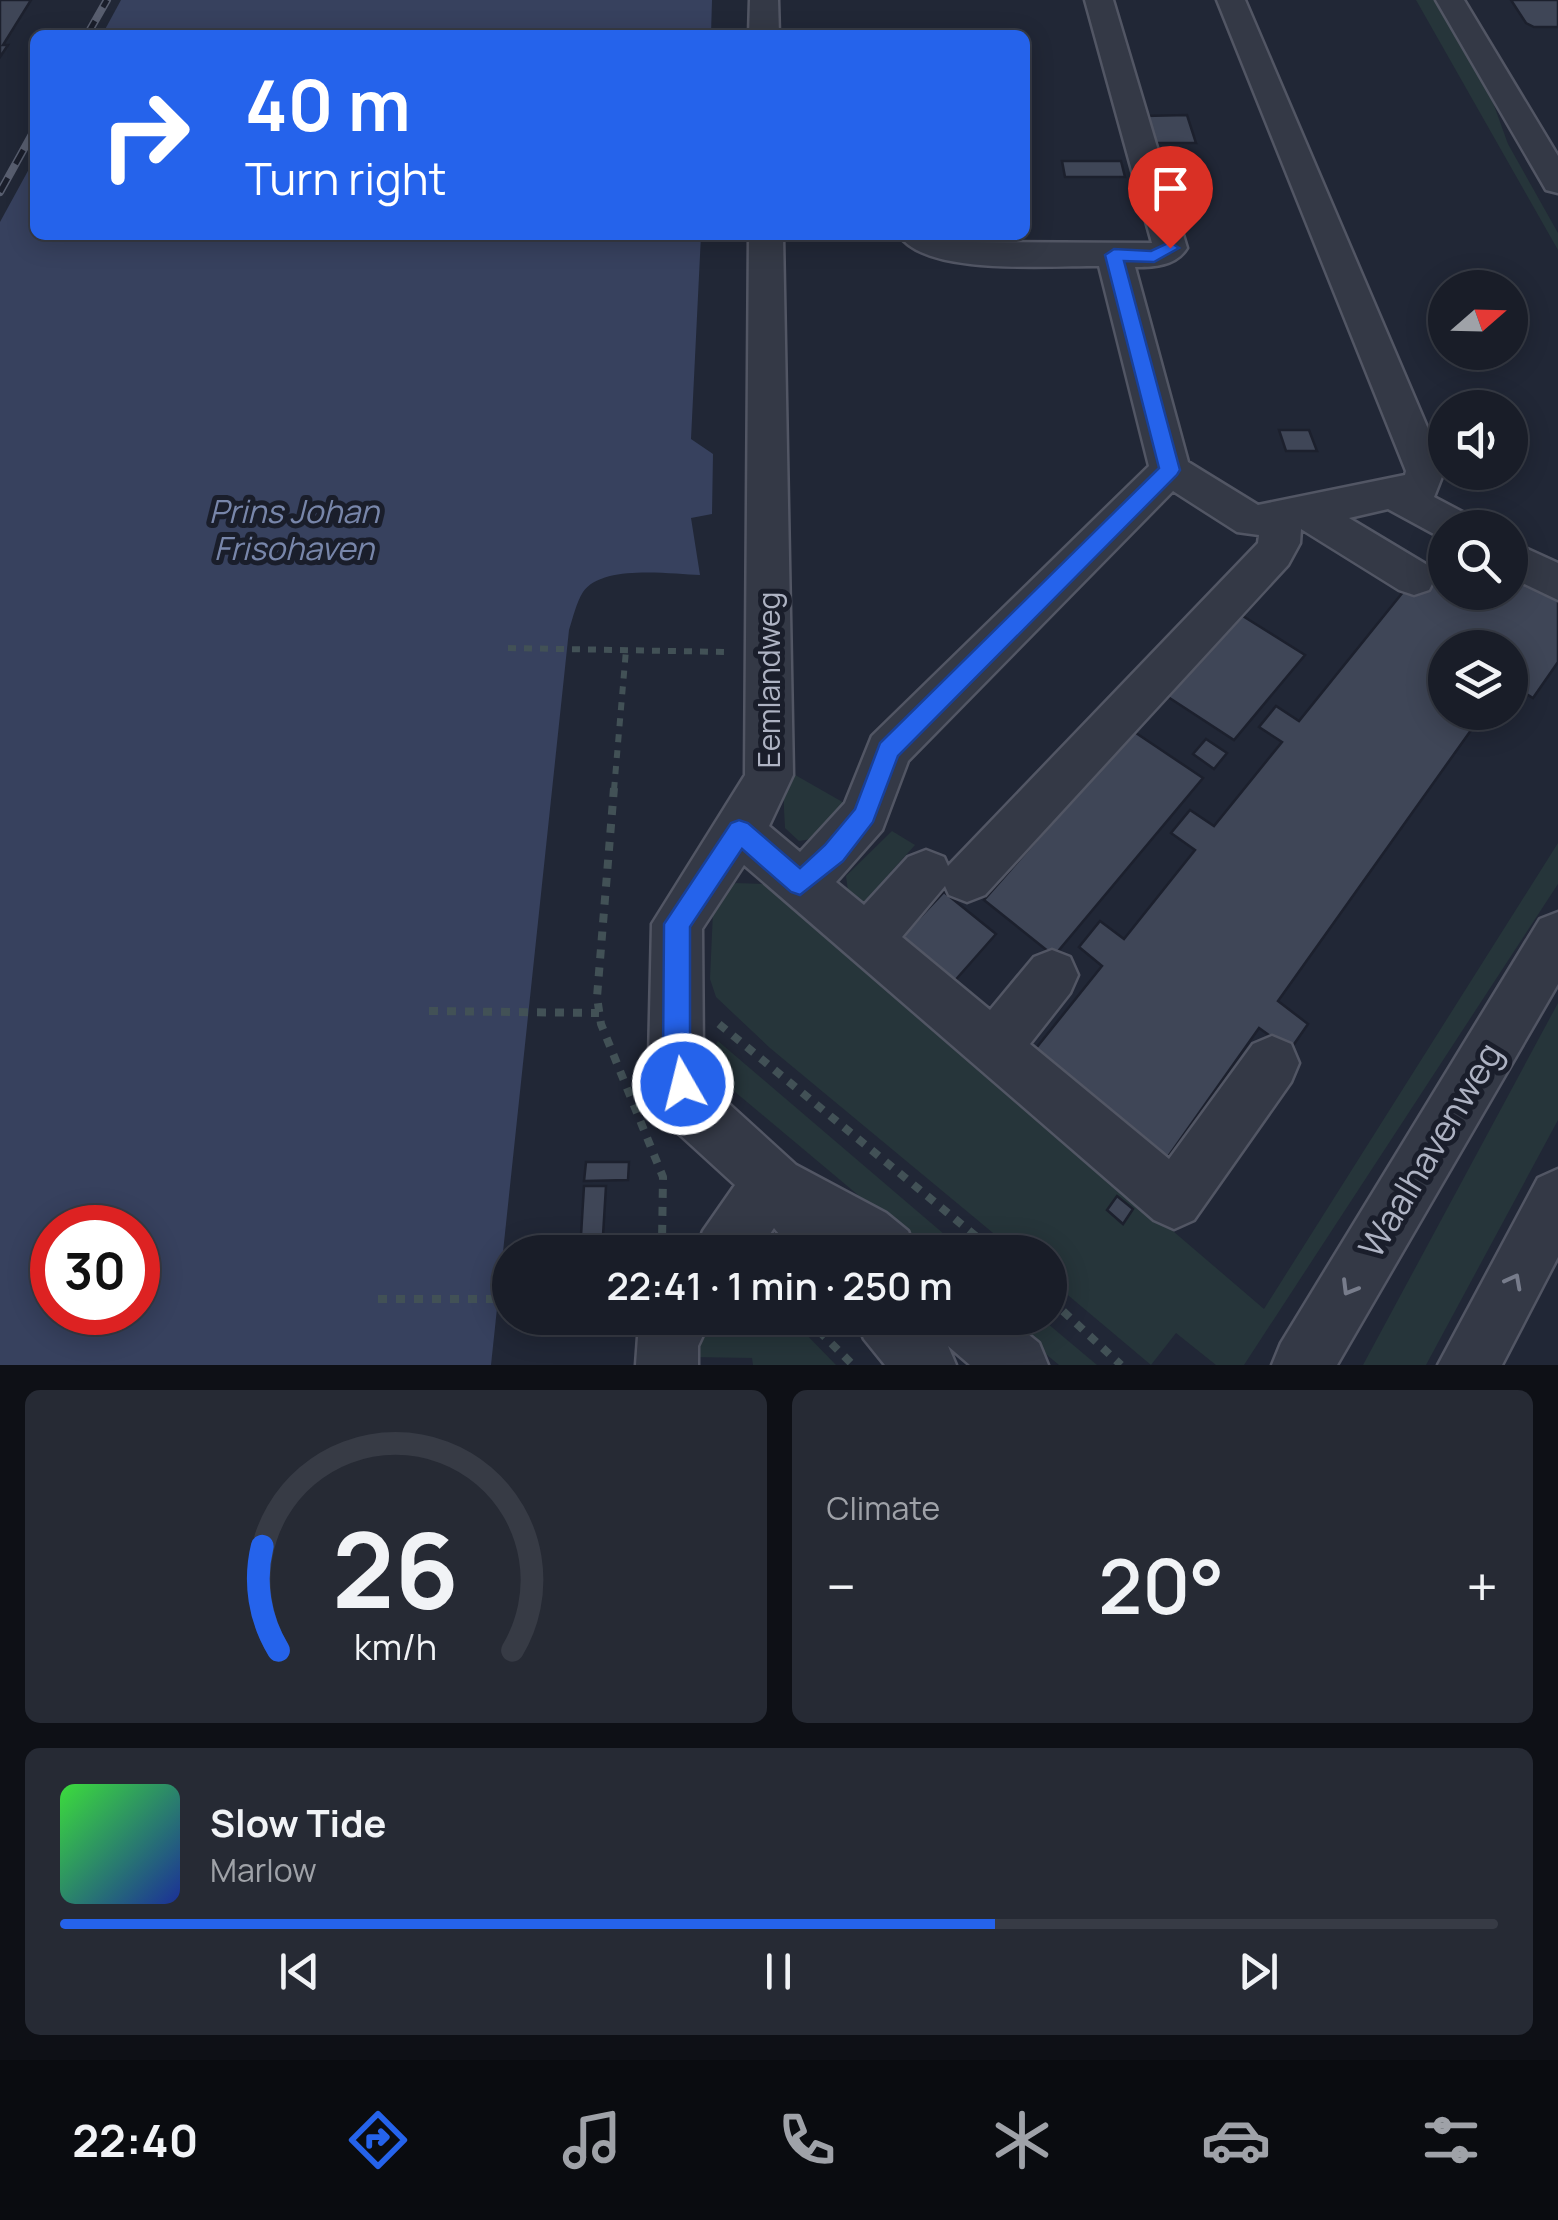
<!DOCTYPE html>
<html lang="en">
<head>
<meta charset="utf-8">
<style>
  body { margin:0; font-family:Manrope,sans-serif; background:#262a34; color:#f1f3f6; height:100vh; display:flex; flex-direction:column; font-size:38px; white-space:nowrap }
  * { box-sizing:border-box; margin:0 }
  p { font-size:32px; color:#9fa2a8 }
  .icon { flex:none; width:55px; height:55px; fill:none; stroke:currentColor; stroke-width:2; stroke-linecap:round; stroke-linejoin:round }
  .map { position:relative; height:1365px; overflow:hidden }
  .sheet { display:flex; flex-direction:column; gap:25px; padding:25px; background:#0e1016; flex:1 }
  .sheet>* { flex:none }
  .guide { position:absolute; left:30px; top:30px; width:1000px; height:210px; border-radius:15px; box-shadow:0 5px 25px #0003,0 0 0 2px #373b45; background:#2563eb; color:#fff; overflow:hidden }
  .needle { width:65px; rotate:70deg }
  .tools { position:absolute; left:1428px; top:270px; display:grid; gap:20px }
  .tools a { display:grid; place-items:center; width:100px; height:100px; border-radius:50%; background:#191d28; box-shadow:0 5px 25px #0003,0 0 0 2px #373b45; font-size:50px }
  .speed { position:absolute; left:30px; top:1205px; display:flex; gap:20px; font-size:50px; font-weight:700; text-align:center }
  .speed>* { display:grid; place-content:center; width:130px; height:130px; border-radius:50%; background:#191d28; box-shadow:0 5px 25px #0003,0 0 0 2px #373b45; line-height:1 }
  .speed .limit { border:15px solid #d22; background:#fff; color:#111 }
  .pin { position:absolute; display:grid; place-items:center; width:85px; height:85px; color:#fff; margin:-102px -42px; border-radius:50% 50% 50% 0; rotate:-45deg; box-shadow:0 0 10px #0007 }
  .pin .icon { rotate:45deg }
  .me { position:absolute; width:110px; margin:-55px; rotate:352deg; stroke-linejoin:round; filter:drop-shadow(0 0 8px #0008) }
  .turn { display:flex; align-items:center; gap:35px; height:210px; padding:0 50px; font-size:45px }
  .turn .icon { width:130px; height:130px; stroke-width:2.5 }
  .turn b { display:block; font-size:70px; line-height:85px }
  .big { font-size:75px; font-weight:600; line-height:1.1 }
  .sheet .card { flex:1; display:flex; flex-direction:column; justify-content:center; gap:15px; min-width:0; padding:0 35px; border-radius:15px; background:#262a34 }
  .sheet .dial { align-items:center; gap:0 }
  .dial svg { height:260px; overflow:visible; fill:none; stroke:#373b45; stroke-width:7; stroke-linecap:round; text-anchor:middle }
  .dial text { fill:#f1f3f6; stroke:none }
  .song { display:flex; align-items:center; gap:30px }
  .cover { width:120px; height:120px; border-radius:15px; background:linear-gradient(135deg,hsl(120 70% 55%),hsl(230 70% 35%)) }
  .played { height:10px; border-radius:5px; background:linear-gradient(90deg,#2563eb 65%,#373b45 65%) }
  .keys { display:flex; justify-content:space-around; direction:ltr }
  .heat { display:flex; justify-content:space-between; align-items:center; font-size:55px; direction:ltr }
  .sheet .tiles { flex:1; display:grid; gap:25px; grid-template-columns:1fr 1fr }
  .card:last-child { grid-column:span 2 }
  .trip { position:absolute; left:492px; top:1235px; width:575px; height:100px; border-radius:50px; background:#191d28; box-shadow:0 5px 25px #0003,0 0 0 2px #373b45; font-weight:600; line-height:100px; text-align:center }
  .dock { display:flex; height:160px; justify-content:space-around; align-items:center; background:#0a0c10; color:#9fa2a8 }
  .dock .icon { width:70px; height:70px }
  .dock .current { color:#2563eb }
  .dock b { font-size:45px; color:#f1f3f6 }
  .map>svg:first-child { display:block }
  .green { fill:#26353a }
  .water { fill:#37415e; fill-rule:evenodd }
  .building { fill:#3f4657; stroke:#1c202d; stroke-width:2.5 }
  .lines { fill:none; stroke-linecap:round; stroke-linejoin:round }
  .minor-casing { stroke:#525664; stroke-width:5 }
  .path-far1 { stroke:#425156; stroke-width:6; stroke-dasharray:8 8; stroke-linecap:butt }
  .path { stroke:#425156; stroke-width:8; stroke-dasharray:9 9; stroke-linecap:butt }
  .minor { fill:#343946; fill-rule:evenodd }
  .rail-casing { stroke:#585e6f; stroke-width:8 }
  .rail { stroke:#1a1e2b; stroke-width:5; stroke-dasharray:16; stroke-linecap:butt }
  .oneway { stroke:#777c8b }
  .route { fill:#2563eb; stroke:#184099; stroke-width:2.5 }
  .labels { text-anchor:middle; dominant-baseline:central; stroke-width:10; stroke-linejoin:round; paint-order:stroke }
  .street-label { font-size:30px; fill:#aeb3c3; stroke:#1a1e2b }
  .water-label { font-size:32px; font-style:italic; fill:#7886aa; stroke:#1a1e2b }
  .near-street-label { font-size:35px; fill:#aeb3c3; stroke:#1a1e2b }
</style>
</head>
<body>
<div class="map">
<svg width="1558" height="1365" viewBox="0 0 1558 1365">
  <rect width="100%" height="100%" fill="#212736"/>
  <g class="green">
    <path d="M 1416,0 L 1435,0 L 1491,97 L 1508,144 L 1558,233 L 1558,250 Z"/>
    <path d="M 775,235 L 790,772 L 846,804 L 818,838 L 799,841 L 785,828 L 784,809 Z"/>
    <path d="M 892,831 L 915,845 L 862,904 L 848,891 L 846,876 Z"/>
    <path d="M 1558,843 L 1558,884 L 1244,1365 L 1216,1365 L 1176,1333 L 1151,1365 L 1050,1280 L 1050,1252 L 1016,1252 L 770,1048 L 716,997 L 710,979 L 713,911 L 728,887 L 736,883 L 768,884 L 1264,1309 Z"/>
    <path d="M 1558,1003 L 1558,1120 L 1426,1365 L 1363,1365 Z"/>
    <path d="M 718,1041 L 965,1252 L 926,1252 L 728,1086 L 715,1069 L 711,1051 Z"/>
    <path d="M 1003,1318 L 1041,1318 L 1097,1365 L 1059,1365 Z"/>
    <path d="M 715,1321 L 736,1332 L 799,1327 L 836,1365 L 753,1365 L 752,1358 L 691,1357 Z"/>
  </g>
  <g class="water">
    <path d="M 121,0 L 712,0 L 711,35 L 102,35 Z"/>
    <path d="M 35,158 L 35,235 L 701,235 L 691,439 L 713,454 L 712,514 L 691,518 L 700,575 C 670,574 602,564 583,592 C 576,603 573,618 569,630 L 491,1365 L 0,1365 L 0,222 ZM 52,1228 L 138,1228 L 138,1312 L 52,1312 Z"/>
  </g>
  <g class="building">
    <path d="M 0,0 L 31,0 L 3,45 L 8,45 L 0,57 Z"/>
    <path d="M 1511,0 L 1558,0 L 1558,27 L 1534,27 L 1526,23 Z"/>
    <path d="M 1187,115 L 1196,143 L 1152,143 L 1144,116 Z"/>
    <path d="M 1062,161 L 1121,161 L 1125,177 L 1065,177 Z"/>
    <path d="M 1279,430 L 1309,430 L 1317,451 L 1286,451 Z"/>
    <path d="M 1445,540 L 1445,592 L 1510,592 L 1510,574 L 1558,600 L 1558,662 L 1533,698 L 1510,684 L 1510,648 L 1445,648 L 1445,712 L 1484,712 L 1278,1001 L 1308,1024 L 1290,1050 L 1259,1028 L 1165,1161 L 1033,1052 L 1102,966 L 1079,947 L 1100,921 L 1124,939 L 1195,850 L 1171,833 L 1190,810 L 1214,826 L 1282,742 L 1259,727 L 1276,706 L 1299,721 Z"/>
    <path d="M 1238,613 L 1305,655 L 1234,740 L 1165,695 Z"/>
    <path d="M 1133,731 L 1203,778 L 1054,956 L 984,900 Z"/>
    <path d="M 1206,739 L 1227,753 L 1214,769 L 1193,754 Z"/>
    <path d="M 944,892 L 996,934 L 951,985 L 898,941 Z"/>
    <path d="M 586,1162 L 629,1162 L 628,1180 L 584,1181 Z"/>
    <path d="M 584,1186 L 606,1186 L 602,1252 L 580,1252 Z"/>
    <path d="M 1117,1196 L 1133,1209 L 1123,1224 L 1107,1210 Z"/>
  </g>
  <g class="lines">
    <g class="minor-casing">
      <g id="minor">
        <path d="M 750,0 L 778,0 L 779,35 L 749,35 Z"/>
        <path d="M 1085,0 L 1113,0 L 1187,248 C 1176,266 1154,267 1135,267 L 1188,462 L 1258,505 L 1405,475 L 1406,471 L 1217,0 L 1245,0 L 1445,469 L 1434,497 L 1472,517 L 1477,528 L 1445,528 L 1445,540 L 1388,509 L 1349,518 L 1429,566 L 1435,578 L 1429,590 L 1414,595 L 1399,590 L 1301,529 L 1300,543 L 1288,565 L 985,895 L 967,902 L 949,895 L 945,886 L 902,937 L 990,1010 L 1034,957 L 1052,950 L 1070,957 L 1078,975 L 1070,993 L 1030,1044 L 1169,1159 L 1253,1044 L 1272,1036 L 1291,1044 L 1299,1063 L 1291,1082 L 1194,1220 L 1174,1229 L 1154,1220 L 744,865 L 702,929 L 703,1059 L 717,1093 L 796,1165 L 886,1213 L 908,1231 L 916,1252 L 794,1252 L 774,1228 L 758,1252 L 695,1252 L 703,1231 L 735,1185 L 677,1132 L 649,1059 L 652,924 L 745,775 L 749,235 L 783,235 L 793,775 L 769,826 L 800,852 L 845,803 L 872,736 L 1149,466 L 1099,266 C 1053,265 927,277 899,235 L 945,235 L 967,242 L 1152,243 ZM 1173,491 L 1237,532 L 1259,535 L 1258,543 L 948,866 L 944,857 L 926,850 L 908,857 L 864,905 L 836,882 L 882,830 L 908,761 Z"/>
        <path d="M 1436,0 L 1464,0 L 1558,156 L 1558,193 L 1546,190 L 1542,183 Z"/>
        <path d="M 1510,541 L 1558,563 L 1558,600 L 1510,577 Z"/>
        <path d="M 1558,912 L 1558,984 L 1337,1365 L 1272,1365 L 1281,1343 L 1540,919 Z"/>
        <path d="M 1558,1169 L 1558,1257 L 1502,1365 L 1438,1365 L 1538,1178 Z"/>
        <path d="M 646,1318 L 711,1318 L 698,1346 L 698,1365 L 636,1365 L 638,1337 Z"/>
        <path d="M 855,1318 L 924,1318 L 938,1333 L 932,1318 L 1008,1318 L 1039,1343 L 1048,1365 L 970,1365 L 948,1346 L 956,1365 L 885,1365 L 864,1339 Z"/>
      </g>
    </g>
    <g class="path-far1">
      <path d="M 508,648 L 727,652"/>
      <path d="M 614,790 L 626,650"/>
    </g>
    <g class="path">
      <path d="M 614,788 L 597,997 L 601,1024 L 663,1177 L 662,1242 L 673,1252"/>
      <path d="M 429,1011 L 599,1013"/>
      <path d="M 719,1024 L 995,1252"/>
      <path d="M 647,1252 L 662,1242"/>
      <path d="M 378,1299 L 510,1299"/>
      <path d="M 1050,1299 L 1121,1365"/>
      <path d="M 806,1318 L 853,1365"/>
    </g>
    <use href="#minor" class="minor"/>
    <g class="rail-casing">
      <g id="rail">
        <path d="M 87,35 L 107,0"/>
        <path d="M 0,192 L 35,129"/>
      </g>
    </g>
    <use href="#rail" class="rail"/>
  </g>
  <defs><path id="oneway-chevron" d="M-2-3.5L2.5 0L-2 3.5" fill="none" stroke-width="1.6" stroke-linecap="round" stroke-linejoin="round" transform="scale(2.5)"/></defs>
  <g class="oneway">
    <use href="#oneway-chevron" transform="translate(1514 1281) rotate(-62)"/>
    <use href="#oneway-chevron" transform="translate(1349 1288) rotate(121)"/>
  </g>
  <path class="route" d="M 1170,242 L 1179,248 L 1154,262 L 1124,261 L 1180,470 L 1177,475 L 898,756 L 873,822 L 843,861 L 800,895 L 791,892 L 742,849 L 690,927 L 690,1058 L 697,1084 L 693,1094 L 683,1098 L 673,1094 L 663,1058 L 664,924 L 731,823 L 739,820 L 748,823 L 800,868 L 825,845 L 855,809 L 880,743 L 1159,468 L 1105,255 L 1114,249 L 1151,251 Z"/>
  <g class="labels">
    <g class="street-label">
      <text transform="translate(768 680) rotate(-90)">Eemlandweg</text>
    </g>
    <g class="water-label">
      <text x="294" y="511">Prins Johan<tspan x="294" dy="37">Frisohaven</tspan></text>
    </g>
    <g class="near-street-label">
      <text transform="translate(1430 1150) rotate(-59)">Waalhavenweg</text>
    </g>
  </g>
</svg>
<div class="tools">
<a><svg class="needle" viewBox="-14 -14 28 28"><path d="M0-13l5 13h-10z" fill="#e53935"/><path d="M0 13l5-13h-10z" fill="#9fa2a8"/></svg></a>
<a><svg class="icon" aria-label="sound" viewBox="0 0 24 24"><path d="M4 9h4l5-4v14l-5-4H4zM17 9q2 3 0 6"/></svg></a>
<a><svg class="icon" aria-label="search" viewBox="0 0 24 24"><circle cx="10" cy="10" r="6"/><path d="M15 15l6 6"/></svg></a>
<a><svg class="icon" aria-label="layers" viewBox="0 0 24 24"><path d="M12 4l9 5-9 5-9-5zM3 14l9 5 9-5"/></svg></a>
</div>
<div class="speed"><div class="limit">30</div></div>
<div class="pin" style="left:1170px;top:248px;background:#d93025"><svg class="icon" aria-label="arrive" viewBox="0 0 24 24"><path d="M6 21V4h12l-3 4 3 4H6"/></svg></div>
<svg class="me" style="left:683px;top:1084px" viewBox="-20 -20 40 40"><circle r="17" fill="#2563eb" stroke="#fff" stroke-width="3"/><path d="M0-11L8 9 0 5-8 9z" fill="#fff"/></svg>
<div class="trip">22:41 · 1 min · 250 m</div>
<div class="guide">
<div class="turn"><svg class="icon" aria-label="right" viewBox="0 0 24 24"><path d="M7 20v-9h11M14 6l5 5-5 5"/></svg><div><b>40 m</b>Turn right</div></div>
</div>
</div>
<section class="sheet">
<div class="tiles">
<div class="card dial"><svg viewBox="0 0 100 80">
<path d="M14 69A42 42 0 1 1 86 69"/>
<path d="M14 69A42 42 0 0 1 9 37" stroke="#2563eb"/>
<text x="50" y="56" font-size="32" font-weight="700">26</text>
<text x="50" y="72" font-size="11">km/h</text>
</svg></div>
<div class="card"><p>Climate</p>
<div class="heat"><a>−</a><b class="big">20°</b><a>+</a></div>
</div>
<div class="card">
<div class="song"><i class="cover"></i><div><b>Slow Tide</b><p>Marlow</p></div></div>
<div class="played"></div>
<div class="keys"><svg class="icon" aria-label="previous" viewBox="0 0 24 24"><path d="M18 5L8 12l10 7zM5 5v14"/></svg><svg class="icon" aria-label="pause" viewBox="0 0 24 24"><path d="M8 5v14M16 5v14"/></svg><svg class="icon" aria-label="next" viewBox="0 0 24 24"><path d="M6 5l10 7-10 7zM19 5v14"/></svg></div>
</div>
</div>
</section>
<nav class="dock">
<b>22:40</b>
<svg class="icon current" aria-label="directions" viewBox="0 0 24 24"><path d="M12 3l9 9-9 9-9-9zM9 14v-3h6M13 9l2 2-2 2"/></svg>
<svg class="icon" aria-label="music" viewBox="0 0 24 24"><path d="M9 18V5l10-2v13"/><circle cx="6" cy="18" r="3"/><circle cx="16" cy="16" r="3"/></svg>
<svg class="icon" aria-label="phone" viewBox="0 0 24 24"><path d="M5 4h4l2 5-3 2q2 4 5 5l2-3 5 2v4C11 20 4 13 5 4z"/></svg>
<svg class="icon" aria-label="climate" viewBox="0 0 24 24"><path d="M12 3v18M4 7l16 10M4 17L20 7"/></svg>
<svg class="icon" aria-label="car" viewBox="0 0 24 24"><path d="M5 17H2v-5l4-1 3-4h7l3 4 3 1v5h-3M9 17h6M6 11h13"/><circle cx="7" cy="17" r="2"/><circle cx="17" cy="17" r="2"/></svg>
<svg class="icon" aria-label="filters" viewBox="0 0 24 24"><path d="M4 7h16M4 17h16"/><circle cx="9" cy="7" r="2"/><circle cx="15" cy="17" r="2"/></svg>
</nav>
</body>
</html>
